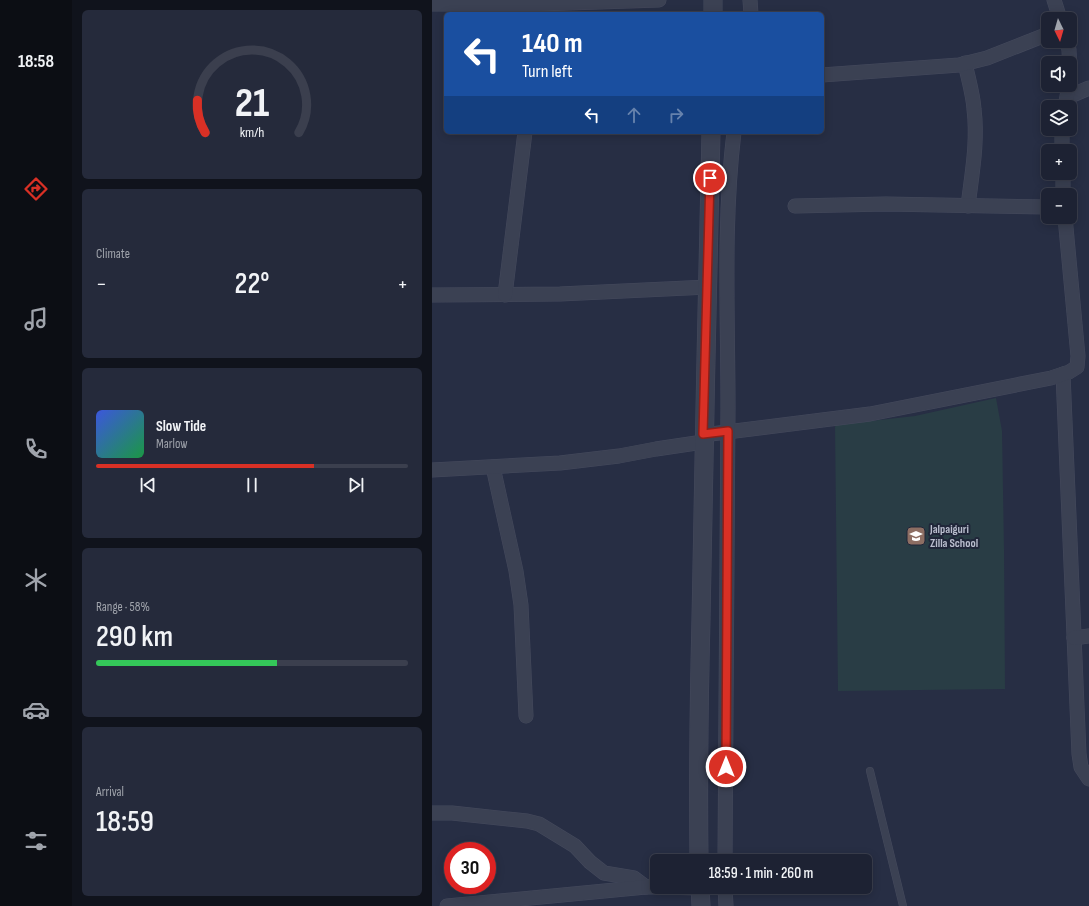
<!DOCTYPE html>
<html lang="en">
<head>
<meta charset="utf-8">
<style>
  body { margin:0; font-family:"Sofia Sans Condensed",sans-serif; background:#252a3b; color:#f1f3f6; height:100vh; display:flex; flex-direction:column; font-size:15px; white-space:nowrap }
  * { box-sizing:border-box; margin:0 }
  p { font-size:13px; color:#a0a4ac }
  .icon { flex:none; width:22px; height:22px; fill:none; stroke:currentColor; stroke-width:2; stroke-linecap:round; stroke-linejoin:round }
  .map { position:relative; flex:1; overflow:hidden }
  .details { display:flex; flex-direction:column; gap:10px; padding:10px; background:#10131c; width:360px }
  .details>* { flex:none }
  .guide { position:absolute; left:12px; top:12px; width:380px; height:122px; border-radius:6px; box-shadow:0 2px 10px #0003,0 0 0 1px #3b3f4e; background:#1a4fa0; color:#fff; overflow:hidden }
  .needle { width:26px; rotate:175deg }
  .fabs { position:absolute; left:609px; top:12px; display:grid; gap:8px }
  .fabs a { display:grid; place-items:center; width:36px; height:36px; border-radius:6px; background:#1d2233; box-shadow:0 2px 10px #0003,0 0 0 1px #3b3f4e; font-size:20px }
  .speed { position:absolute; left:12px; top:842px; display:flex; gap:8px; font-size:20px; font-weight:700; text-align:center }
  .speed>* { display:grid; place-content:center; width:52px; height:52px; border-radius:50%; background:#1d2233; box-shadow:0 2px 10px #0003,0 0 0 1px #3b3f4e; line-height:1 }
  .speed .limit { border:6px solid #d22; background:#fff; color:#111 }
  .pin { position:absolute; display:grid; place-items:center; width:34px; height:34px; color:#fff; margin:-17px; border:2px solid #fff; border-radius:50%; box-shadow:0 1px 4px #0007 }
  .me { position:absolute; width:44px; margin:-22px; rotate:0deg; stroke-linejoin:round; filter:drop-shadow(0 0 3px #0008) }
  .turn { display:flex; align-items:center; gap:14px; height:84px; padding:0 12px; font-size:18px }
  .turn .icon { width:52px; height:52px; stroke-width:2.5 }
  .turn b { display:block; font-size:28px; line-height:34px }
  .lanes { display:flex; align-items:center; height:38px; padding:0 12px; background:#0003; justify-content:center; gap:20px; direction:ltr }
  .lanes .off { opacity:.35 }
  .big { font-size:30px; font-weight:600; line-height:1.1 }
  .details .tile { flex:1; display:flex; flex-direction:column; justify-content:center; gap:6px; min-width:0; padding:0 14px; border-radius:6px; background:#252a3b }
  .details .dial { align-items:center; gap:0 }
  .dial svg { height:104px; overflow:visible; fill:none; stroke:#3b3f4e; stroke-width:7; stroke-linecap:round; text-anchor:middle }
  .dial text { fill:#f1f3f6; stroke:none }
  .song { display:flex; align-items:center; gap:12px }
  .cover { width:48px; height:48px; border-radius:6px; background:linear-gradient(135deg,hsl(230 70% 55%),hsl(140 70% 35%)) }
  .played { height:4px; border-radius:2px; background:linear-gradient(90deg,#d93025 70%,#3b3f4e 70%) }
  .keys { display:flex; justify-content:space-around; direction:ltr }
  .heat { display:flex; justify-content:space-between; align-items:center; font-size:22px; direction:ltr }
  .charge { height:6px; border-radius:3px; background:linear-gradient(90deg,#34c759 58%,#3b3f4e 0) }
  .trip { position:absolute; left:218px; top:854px; width:222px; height:40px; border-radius:6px; background:#1d2233; box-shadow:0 2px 10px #0003,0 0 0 1px #3b3f4e; font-weight:600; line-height:40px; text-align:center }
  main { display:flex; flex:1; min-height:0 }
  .tab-bar { display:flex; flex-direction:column; width:72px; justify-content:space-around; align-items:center; background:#0c0e14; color:#a0a4ac }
  .tab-bar .icon { width:28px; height:28px }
  .tab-bar .active { color:#d93025 }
  .tab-bar b { font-size:18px; color:#f1f3f6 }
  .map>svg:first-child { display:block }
  .green { fill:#293d45 }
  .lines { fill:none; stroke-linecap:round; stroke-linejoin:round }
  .service-casing { stroke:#454a5d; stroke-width:8 }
  .minor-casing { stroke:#454a5d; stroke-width:15 }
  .tertiary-casing { stroke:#454a5d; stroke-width:19 }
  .service { stroke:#3b4153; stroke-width:7 }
  .minor { stroke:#3b4153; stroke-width:14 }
  .tertiary { stroke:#3b4153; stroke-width:18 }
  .route-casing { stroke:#8d1f18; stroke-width:10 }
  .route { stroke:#d93025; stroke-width:7 }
  .labels { text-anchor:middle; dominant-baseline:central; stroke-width:4; stroke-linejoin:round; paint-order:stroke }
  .poi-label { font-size:12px; font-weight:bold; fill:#b9bdcd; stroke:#202639; text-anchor:start }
</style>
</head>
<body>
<main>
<nav class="tab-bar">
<b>18:58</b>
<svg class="icon active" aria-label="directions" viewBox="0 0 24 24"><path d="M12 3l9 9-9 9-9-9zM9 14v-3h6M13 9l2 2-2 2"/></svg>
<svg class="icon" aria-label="music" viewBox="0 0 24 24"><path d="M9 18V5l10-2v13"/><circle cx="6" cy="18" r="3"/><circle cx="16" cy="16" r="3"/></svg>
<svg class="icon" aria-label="phone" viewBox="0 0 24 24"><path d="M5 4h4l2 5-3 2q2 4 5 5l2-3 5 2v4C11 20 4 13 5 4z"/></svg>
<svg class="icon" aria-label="climate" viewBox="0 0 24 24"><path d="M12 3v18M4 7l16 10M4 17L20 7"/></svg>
<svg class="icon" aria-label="car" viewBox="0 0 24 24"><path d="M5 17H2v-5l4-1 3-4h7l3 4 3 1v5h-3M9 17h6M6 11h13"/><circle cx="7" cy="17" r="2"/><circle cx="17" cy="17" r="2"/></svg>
<svg class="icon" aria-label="filters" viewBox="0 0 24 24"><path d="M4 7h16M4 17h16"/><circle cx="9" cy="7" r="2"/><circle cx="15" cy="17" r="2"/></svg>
</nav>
<section class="details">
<div class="tile dial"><svg viewBox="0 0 100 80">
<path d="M14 69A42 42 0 1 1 86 69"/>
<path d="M14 69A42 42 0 0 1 8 44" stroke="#d93025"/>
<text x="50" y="56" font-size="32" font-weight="700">21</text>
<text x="50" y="72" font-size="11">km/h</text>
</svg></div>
<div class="tile"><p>Climate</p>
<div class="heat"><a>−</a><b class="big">22°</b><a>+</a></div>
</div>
<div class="tile">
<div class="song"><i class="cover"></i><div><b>Slow Tide</b><p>Marlow</p></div></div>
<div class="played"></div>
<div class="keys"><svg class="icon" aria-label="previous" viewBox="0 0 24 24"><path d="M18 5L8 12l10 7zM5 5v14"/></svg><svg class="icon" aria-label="pause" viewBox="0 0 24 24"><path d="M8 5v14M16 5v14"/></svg><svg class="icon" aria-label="next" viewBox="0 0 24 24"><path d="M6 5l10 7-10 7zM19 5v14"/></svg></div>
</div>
<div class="tile"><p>Range · 58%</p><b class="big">290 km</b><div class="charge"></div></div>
<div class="tile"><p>Arrival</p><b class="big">18:59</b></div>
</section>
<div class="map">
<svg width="657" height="906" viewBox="0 0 657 906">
  <rect width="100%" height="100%" fill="#272e44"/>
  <path class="green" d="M 564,398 L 570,431 L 572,549 L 573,689 L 406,691 L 403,425 L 483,416 Z"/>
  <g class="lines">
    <g class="service-casing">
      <path id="service" d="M 438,771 L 471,906"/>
    </g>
    <g class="minor-casing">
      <g id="minor">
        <path d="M 318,0 L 319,14"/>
        <path d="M 622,0 L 628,19"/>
        <path d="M 0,4 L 108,4 L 227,0"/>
        <path d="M 635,41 L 637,50 L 638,72"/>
        <path d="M 533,63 C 536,78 541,94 542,109 C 546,142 540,173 536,206"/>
        <path d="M 390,75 L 527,65 L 555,58 L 616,34"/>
        <path d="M 636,97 L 657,88"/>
        <path d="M 633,107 L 637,85"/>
        <path d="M 630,129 L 630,151"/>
        <path d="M 631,173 L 631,195"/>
        <path d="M 363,206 L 454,204 L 616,207"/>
        <path d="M 0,295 L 128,294 L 276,287"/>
        <path d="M 73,295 L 93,132"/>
        <path d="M 631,374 L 647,754 L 649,767 L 657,779"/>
        <path d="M 271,435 L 438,414 L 619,378 L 637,372 L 645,367 L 646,356 L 633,217"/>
        <path d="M 61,467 L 84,571 L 89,605 L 94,716"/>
        <path d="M 0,470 L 128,463 L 187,456 L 224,449 L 271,442"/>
        <path d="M 642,638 L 657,636"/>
        <path d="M 0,813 L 20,813 L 95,821 L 107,824 L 143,846 L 158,862 L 172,873 L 202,878 L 214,887"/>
        <path d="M 293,861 C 294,710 295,558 296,407 C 296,315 291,223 302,132"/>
        <path d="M 228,887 L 268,888"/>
        <path d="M 293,887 L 294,906"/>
        <path d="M 15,906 L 214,887 L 225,887"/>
      </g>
    </g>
    <g class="tertiary-casing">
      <g id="tertiary">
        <path d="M 281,14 L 281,0"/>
        <path d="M 267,861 C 266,780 267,700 269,619 C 271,457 276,294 279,132"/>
        <path d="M 268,887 L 269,906"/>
      </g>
    </g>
    <use href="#service" class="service"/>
    <use href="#minor" class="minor"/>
    <use href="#tertiary" class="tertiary"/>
  </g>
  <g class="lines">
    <g class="route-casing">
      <path id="route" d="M 278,178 L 271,434 L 296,431 L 294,767"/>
    </g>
    <use href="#route" class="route"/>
  </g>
  <defs>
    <g id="school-square" transform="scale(1)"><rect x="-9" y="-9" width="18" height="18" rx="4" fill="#8d6e63" stroke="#202639"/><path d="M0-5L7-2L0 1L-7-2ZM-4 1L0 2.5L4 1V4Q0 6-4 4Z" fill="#fff"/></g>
  </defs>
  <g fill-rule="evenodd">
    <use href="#school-square" x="484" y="536"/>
  </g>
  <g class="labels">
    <g class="poi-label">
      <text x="498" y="529">Jalpaiguri<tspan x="498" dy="14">Zilla School</tspan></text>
    </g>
  </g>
</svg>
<div class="fabs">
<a><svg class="needle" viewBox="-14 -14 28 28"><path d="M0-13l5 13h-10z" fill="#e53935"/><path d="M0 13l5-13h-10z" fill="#a0a4ac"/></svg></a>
<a><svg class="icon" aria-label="sound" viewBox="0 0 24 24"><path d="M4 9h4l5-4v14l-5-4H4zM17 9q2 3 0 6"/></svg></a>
<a><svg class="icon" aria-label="layers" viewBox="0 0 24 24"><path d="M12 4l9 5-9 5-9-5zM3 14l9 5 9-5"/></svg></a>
<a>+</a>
<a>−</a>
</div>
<div class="speed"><div class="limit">30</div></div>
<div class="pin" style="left:278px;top:178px;background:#d93025"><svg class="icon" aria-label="arrive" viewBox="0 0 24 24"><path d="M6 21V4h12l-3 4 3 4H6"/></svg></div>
<svg class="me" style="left:294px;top:767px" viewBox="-20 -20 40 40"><circle r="17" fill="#d93025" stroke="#fff" stroke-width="3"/><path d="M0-11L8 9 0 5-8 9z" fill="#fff"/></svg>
<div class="trip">18:59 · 1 min · 260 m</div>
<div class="guide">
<div class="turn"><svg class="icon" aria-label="left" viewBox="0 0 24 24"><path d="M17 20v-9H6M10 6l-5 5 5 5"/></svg><div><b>140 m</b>Turn left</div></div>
<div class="lanes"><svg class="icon" aria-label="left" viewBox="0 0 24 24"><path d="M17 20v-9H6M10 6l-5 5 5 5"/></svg><svg class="icon off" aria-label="ahead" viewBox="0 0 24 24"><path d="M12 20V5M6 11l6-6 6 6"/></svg><svg class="icon off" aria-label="right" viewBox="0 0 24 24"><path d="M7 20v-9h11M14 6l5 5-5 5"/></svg></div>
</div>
</div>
</main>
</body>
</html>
